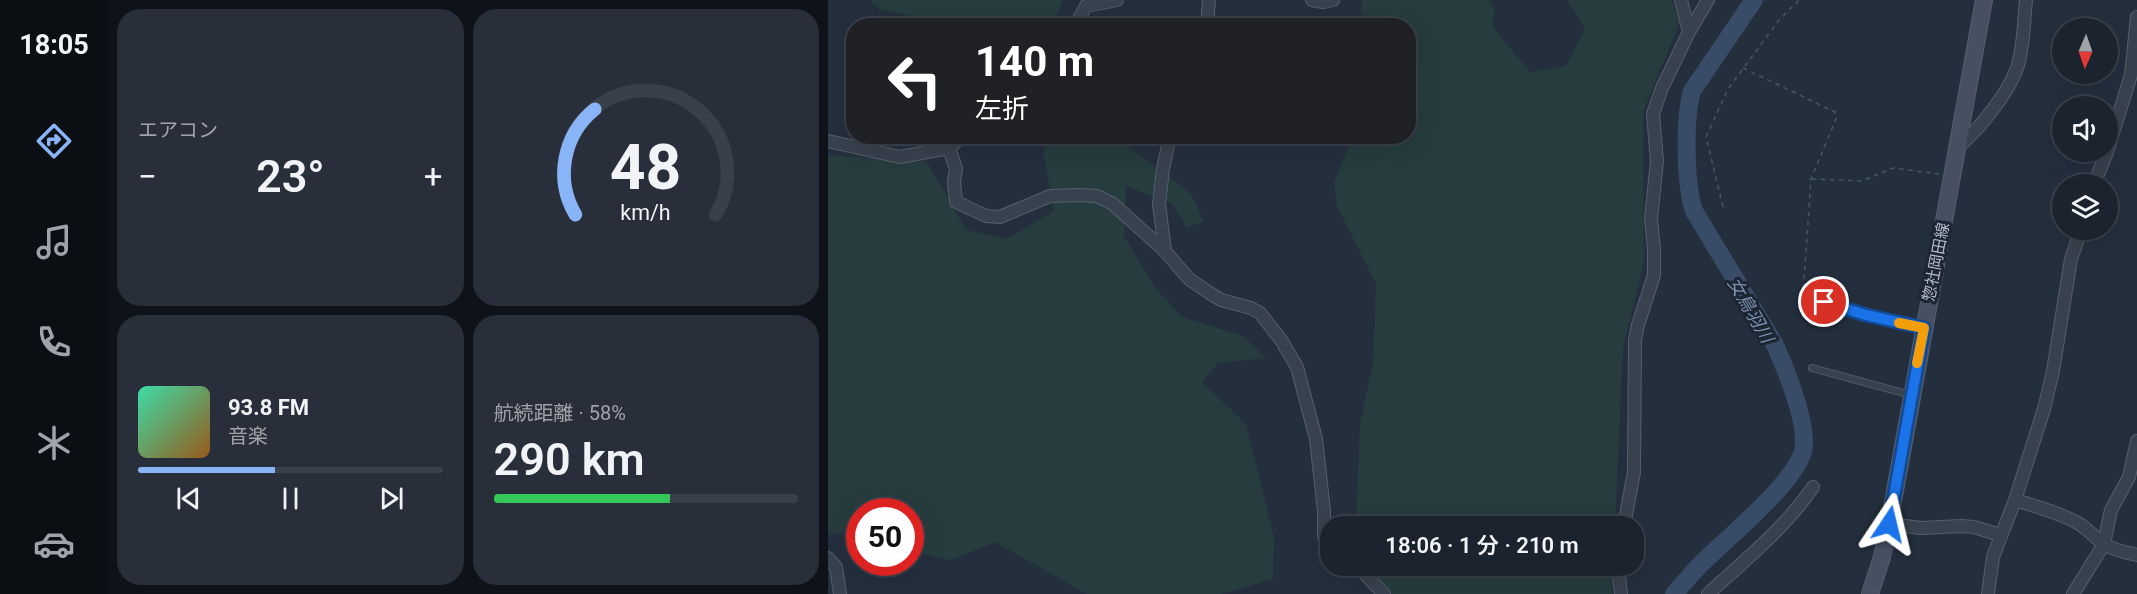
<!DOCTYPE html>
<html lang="ja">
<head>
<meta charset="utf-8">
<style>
  body { margin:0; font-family:Roboto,"Noto Sans JP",sans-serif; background:#282f3a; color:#f1f3f6; height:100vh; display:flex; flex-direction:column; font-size:22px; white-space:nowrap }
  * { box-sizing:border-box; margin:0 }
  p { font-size:20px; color:#a0a4aa }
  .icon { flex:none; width:33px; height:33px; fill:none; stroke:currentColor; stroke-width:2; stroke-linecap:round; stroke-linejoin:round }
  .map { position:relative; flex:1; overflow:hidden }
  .details { display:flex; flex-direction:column; gap:9px; padding:9px; background:#0f1319; width:720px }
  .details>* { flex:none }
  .hud { position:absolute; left:18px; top:18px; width:570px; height:126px; border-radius:24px; box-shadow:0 6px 24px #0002,0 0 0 2px #39404a; background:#202124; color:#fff; overflow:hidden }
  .needle { width:39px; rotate:182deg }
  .buttons { position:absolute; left:1224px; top:18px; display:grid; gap:12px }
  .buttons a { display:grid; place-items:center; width:66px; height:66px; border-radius:50%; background:#1b232e; box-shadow:0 6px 24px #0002,0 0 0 2px #39404a; font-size:30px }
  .speed { position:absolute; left:18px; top:498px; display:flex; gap:12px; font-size:30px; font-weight:700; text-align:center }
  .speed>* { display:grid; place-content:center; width:78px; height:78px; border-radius:50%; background:#1b232e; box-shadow:0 6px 24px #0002,0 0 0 2px #39404a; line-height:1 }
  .speed .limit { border:9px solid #d22; background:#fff; color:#111 }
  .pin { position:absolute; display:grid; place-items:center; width:51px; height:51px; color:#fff; margin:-26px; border:3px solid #fff; border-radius:50%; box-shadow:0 2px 6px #0007 }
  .me { position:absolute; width:66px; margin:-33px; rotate:10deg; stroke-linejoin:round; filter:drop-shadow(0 0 4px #0008) }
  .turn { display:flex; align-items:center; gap:21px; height:126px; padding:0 30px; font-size:27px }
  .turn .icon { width:78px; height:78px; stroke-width:2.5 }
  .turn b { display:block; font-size:42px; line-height:51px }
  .big { font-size:45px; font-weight:600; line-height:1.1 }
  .details .tile { flex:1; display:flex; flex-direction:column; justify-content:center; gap:9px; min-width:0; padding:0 21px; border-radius:24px; background:#282f3a }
  .details .dial { align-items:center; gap:0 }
  .dial svg { height:156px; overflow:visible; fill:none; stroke:#39404a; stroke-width:7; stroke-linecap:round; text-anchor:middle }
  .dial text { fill:#f1f3f6; stroke:none }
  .song { display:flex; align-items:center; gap:18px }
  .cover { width:72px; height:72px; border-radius:9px; background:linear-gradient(135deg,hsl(160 70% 55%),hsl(30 70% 35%)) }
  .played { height:6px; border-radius:3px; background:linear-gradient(90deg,#8ab4f8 45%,#39404a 45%) }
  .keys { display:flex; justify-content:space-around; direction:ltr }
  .heat { display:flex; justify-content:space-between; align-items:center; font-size:33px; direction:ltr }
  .charge { height:9px; border-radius:4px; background:linear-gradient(90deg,#34c759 58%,#39404a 0) }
  .details .tiles { flex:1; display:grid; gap:9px; grid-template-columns:repeat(2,1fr) }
  .trip { position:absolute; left:492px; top:516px; width:324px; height:60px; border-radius:24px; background:#1b232e; box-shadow:0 6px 24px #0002,0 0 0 2px #39404a; font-weight:600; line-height:60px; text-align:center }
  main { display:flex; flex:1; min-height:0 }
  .dock { display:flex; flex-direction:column; width:108px; justify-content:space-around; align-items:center; background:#0b0e12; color:#a0a4aa }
  .dock .icon { width:42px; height:42px }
  .dock .selected { color:#8ab4f8 }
  .dock b { font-size:27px; color:#f1f3f6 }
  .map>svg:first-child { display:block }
  .green { fill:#263c3f }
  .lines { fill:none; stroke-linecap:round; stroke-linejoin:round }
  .river { stroke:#394c67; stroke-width:18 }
  .lane-casing { stroke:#565f6c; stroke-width:8 }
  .street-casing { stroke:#565f6c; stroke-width:14 }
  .secondary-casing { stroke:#565f6c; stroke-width:18 }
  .path { stroke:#44595c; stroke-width:1.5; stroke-dasharray:4.5 4.5; stroke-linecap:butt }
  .lane { stroke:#38414e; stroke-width:6 }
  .street { stroke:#38414e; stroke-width:12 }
  .secondary { stroke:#465061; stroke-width:16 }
  .route-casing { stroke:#114b97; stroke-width:15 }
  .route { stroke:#1a73e8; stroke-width:10 }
  .slow { stroke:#f59e0b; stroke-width:10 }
  .labels { text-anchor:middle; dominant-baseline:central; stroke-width:6; stroke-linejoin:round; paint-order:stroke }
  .street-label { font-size:16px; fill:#b4bcc9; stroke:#1d2633 }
  .water-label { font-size:18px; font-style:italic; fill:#7c92b1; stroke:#1d2633 }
</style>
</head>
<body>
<main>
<nav class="dock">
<b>18:05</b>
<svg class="icon selected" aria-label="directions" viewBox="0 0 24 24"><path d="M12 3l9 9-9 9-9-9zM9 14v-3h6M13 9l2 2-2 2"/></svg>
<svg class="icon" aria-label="music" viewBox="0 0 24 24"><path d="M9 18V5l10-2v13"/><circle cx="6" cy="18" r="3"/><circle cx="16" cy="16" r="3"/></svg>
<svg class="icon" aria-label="phone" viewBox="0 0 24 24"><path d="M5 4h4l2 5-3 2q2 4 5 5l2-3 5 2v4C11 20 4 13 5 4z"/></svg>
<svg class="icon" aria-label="climate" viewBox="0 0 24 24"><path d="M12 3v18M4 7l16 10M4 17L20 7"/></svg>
<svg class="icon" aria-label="car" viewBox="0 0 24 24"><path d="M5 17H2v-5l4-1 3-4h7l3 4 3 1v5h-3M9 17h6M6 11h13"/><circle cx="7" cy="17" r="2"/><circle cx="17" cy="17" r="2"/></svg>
</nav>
<section class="details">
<div class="tiles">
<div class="tile"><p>エアコン</p>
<div class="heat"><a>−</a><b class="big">23°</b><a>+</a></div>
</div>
<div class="tile dial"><svg viewBox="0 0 100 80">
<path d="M14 69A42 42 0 1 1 86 69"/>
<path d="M14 69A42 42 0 0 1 24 15" stroke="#8ab4f8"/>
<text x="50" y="56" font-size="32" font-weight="700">48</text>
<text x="50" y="72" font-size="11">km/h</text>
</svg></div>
<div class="tile">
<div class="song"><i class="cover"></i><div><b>93.8 FM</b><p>音楽</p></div></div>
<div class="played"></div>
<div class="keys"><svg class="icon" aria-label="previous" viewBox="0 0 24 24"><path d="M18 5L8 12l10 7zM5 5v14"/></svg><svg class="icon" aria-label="pause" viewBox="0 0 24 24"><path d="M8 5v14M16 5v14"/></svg><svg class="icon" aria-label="next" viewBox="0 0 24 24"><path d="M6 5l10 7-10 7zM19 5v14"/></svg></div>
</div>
<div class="tile"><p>航続距離 · 58%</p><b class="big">290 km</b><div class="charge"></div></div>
</div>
</section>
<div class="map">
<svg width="1309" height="594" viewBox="0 0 1309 594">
  <rect width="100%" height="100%" fill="#242f3e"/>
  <g class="green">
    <path d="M 42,0 L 235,0 L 224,25 L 137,25 L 51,10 Z"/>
    <path d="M 534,0 L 660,0 L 667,9 L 664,26 L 702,72 L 738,66 L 757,29 L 739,0 L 844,0 L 851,24 L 815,112 L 816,262 L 795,348 L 787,526 L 528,526 L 532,424 L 545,363 L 548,284 L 509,206 L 506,183 L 524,137 L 580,136 L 580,26 L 536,25 L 533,11 Z"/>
    <path d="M 217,137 L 268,137 L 299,145 L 363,194 L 376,221 L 359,227 L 343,203 L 298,186 L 296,236 L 327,288 L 354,317 L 415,336 L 438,358 L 390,363 L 374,382 L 418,424 L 446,538 L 445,579 L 394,594 L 259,594 L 167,542 L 122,560 L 83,552 L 82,512 L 32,512 L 31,531 L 0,535 L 0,155 L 99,162 L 138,230 L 179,239 L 226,211 L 216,156 Z"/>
    <path d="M 538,566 L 785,566 L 784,594 L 560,594 Z"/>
  </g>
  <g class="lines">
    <path class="river" d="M 846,594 C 855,584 864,573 874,563 C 899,538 967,483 975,451 C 981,424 958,370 947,345 L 866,211 C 857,184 856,119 864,91 L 926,0"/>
    <g class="lane-casing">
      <g id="lane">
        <path d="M 996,302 L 1038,315 L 1095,328"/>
        <path d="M 984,368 L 1083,395"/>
      </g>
    </g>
    <g class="street-casing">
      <g id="street">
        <path d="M 484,0 L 495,2 L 505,0"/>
        <path d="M 853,0 L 861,32"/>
        <path d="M 247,26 L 258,6 L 289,0"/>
        <path d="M 379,26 L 381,0"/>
        <path d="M 0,141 L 72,157 L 121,148 L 134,136"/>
        <path d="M 121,148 L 128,169 L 126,181 L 128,202 L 158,216 L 172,217 L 222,196 L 251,195 L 269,196 L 285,204 L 337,251 L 361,279 L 380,292 L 393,300 L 423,308 L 432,313 L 453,340 L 469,367 L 488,439 L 496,511 L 496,536 L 499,546 L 502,549"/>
        <path d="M 1129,148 C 1151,130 1185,88 1191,61 C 1196,41 1196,20 1198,0"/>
        <path d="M 1280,149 L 1303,75 L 1309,17"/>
        <path d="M 1266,184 L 1279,152"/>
        <path d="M 337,251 L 331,204 L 335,169 L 342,136"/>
        <path d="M 1187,500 C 1207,506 1229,512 1248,522 C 1260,528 1267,539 1278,545 C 1287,551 1298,552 1309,555"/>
        <path d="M 1061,524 L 1093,528 L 1133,526 L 1146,527 L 1172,535"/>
        <path d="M 796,526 L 806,472 L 807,340 L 810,325 L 826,275 L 826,250 L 823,218 L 829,161 L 825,114 L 834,88 L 861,32 L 880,0"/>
        <path d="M 0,558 L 8,567 L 12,594"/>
        <path d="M 529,566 L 556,594"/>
        <path d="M 790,566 L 793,594"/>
        <path d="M 880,594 C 917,560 957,528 985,487"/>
        <path d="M 1160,594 L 1165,557 L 1187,500 L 1216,409 L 1225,371 L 1243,259 L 1253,230"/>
        <path d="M 1245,594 L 1276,544 L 1283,510 L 1301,477 L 1309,441"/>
      </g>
    </g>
    <g class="secondary-casing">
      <path id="secondary" d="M 1042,594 L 1054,557 L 1061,524 L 1156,0"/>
    </g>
    <g class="path">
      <path d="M 915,68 L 1007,112 L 1008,119 L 983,179 L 975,295 L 990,300"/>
      <path d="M 984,179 L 1034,181 L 1065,168 L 1111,174"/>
      <path d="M 895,207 L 878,137 L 900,89 L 952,19 L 971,0"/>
    </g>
    <use href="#lane" class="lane"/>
    <use href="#street" class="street"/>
    <use href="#secondary" class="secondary"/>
  </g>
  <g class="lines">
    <g class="route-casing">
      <path id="route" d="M 996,302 L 1038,315 L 1096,328 L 1061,524"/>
    </g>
    <use href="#route" class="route"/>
    <path class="slow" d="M 1071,323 L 1096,328 L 1089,363"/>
  </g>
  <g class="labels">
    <g class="street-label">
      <text transform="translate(1108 262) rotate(-79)">惣社岡田線</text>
    </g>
    <g class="water-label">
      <text transform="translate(923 310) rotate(60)">女鳥羽川</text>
    </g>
  </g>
</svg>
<div class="buttons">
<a><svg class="needle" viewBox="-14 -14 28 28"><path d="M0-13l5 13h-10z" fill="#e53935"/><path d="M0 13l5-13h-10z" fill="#a0a4aa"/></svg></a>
<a><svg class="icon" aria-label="sound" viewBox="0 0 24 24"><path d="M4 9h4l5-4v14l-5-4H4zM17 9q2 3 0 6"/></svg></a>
<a><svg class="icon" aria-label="layers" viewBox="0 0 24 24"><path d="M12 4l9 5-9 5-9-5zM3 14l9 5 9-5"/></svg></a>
</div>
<div class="speed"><div class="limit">50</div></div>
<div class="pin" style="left:996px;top:302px;background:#d93025"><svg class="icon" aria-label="arrive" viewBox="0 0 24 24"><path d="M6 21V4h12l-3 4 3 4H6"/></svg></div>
<svg class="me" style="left:1061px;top:524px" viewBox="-20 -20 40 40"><path d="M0-17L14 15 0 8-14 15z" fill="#1a73e8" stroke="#fff" stroke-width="4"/></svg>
<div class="trip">18:06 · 1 分 · 210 m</div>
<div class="hud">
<div class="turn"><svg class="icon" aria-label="left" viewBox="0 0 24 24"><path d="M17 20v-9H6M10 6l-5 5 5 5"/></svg><div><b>140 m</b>左折</div></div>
</div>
</div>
</main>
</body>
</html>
